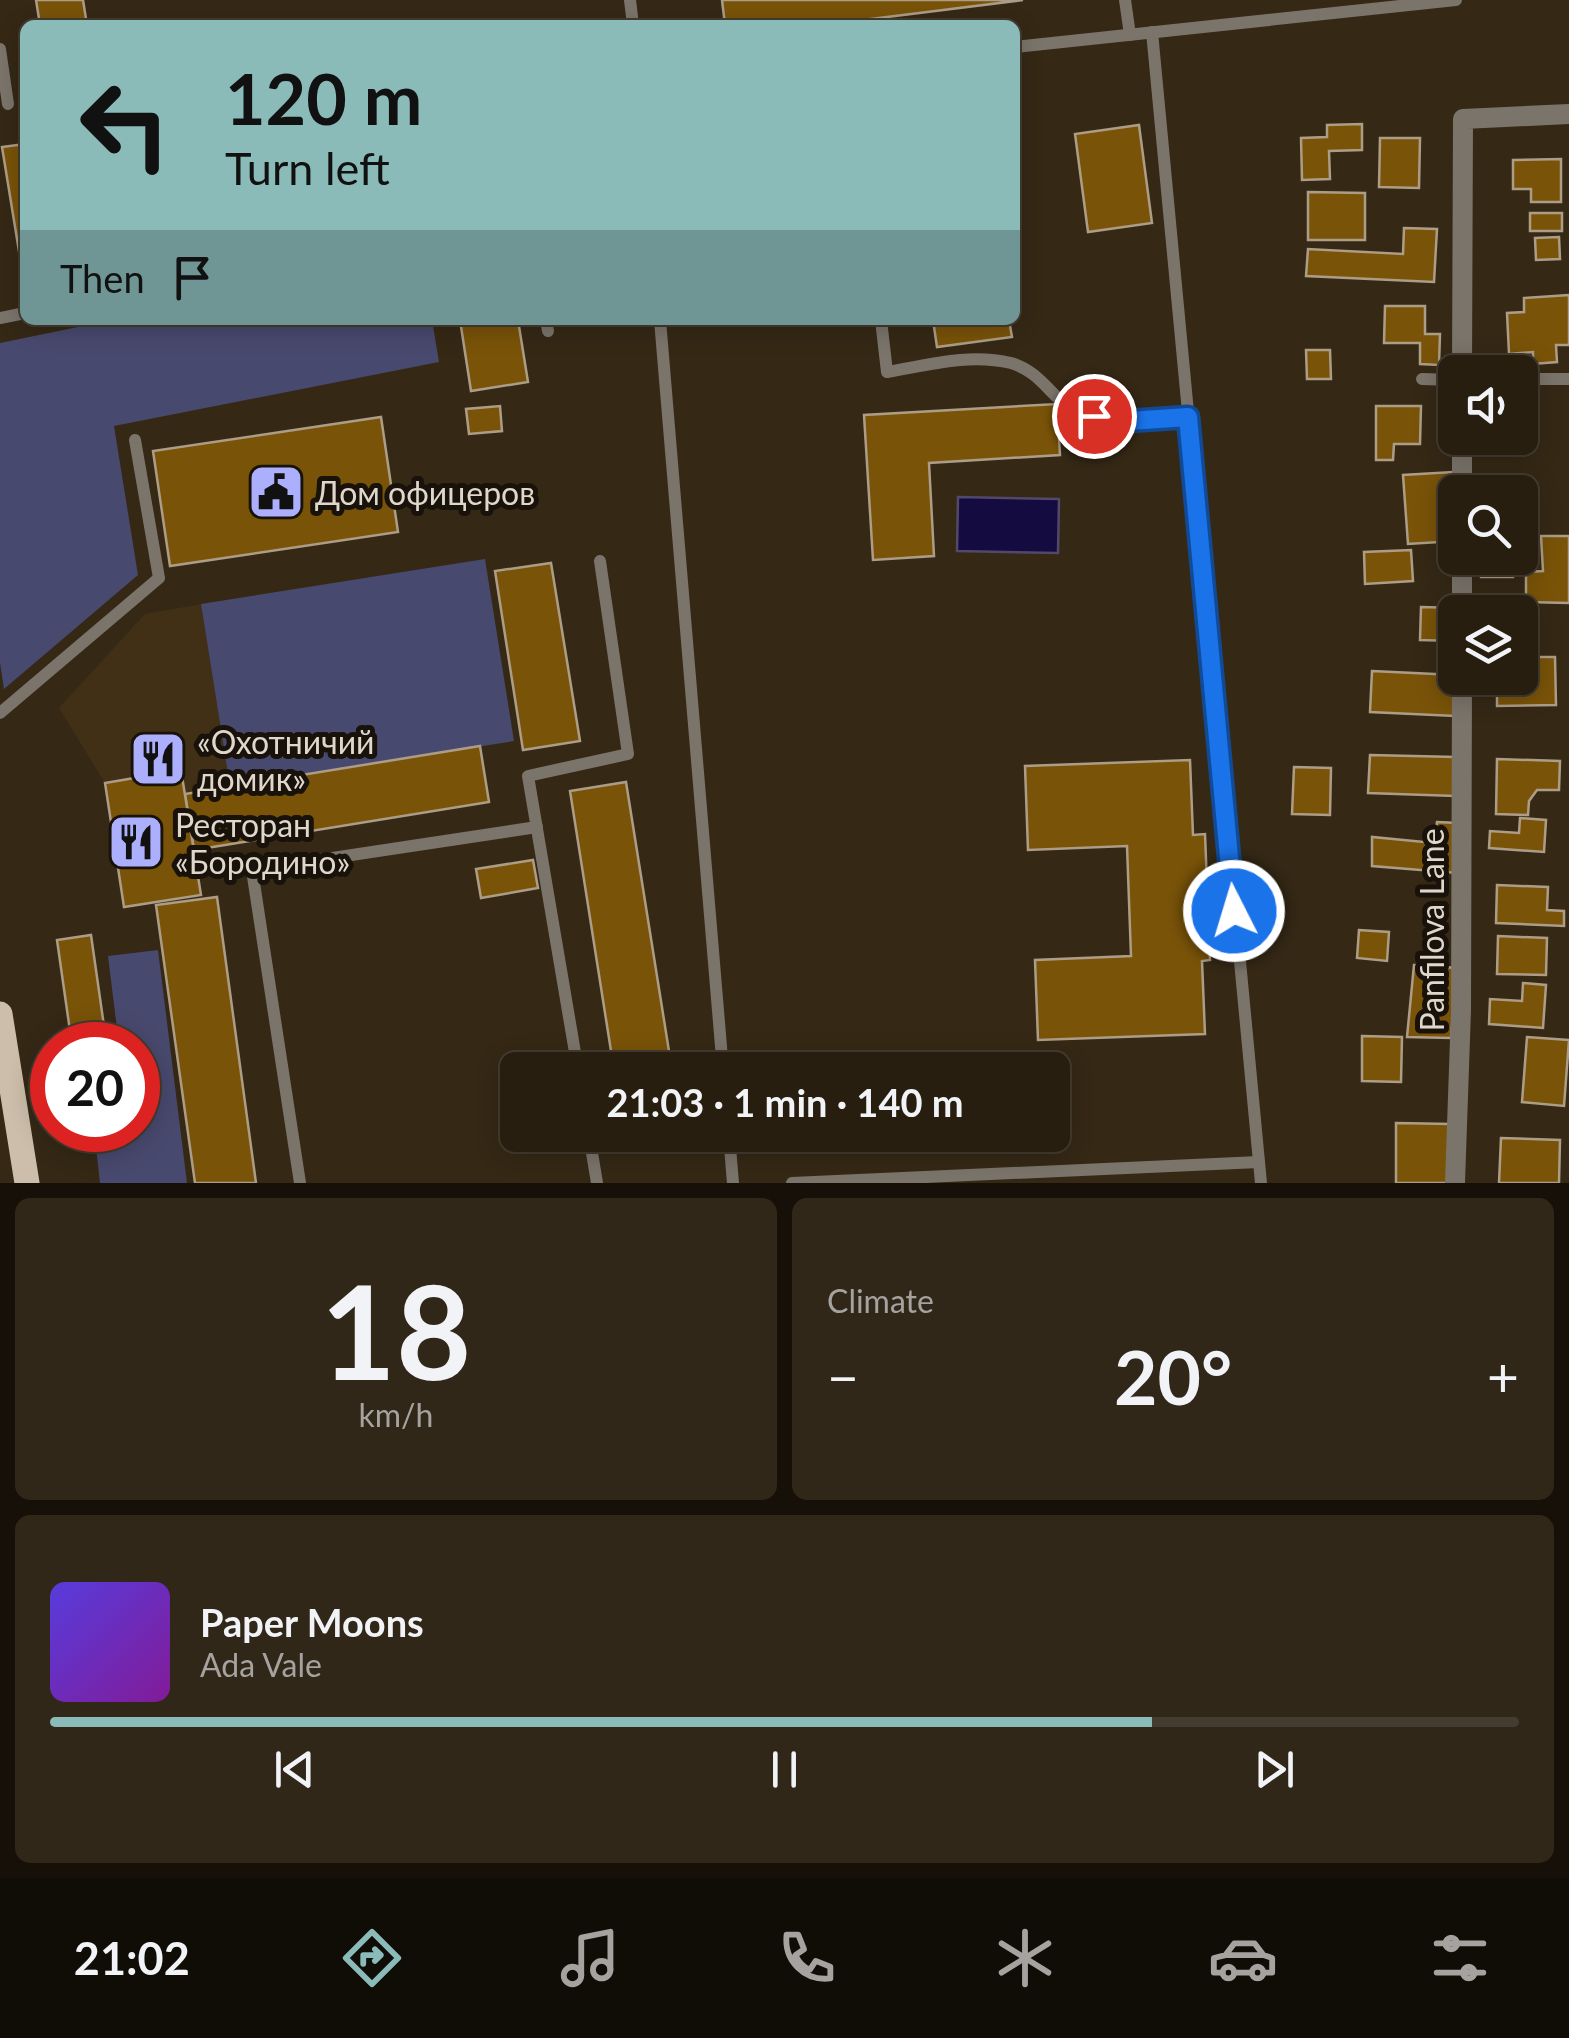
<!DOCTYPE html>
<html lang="en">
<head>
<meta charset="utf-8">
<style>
  body { margin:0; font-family:Lato,sans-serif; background:#302719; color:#f1f3f6; height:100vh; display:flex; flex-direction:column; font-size:38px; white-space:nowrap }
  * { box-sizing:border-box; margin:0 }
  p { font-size:32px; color:#a5a29f }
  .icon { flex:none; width:55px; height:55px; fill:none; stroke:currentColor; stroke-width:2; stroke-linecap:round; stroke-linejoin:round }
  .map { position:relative; height:1183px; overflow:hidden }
  .drawer { display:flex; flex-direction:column; gap:15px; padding:15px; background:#161009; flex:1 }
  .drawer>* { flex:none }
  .top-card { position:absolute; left:20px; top:20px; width:1000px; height:305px; border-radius:15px; box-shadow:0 5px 25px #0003,0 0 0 2px #443c30; background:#8bbbb9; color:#111; overflow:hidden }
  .buttons { position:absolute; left:1438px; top:355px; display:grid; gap:20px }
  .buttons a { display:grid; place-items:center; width:100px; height:100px; border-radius:15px; background:#281e10; box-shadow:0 5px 25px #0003,0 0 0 2px #443c30; font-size:50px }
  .speed { position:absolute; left:30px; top:1022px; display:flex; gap:20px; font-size:50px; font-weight:700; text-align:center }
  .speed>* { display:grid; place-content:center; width:130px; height:130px; border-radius:50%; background:#281e10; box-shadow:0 5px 25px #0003,0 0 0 2px #443c30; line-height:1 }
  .speed .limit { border:15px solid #d22; background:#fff; color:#111 }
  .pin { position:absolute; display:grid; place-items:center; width:85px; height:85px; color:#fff; margin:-42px; border:5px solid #fff; border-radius:50%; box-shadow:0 2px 10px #0007 }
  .me { position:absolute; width:110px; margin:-55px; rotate:355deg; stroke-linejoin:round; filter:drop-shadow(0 0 8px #0008) }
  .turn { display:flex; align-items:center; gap:35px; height:210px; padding:0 40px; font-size:45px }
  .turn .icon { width:130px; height:130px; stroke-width:2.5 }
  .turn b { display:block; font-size:70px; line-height:85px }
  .then { display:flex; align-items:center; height:95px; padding:0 40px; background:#0003; gap:20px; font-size:38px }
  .big { font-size:75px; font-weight:700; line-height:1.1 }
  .drawer .widget { flex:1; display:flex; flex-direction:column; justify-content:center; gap:15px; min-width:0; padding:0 35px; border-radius:15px; background:#302719 }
  .drawer .dial { align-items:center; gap:0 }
  .dial b { font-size:130px; line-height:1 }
  .song { display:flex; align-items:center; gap:30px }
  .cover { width:120px; height:120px; border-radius:15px; background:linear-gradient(135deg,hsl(250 70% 55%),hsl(290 70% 35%)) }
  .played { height:10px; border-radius:5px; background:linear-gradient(90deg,#8bbbb9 75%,#443c30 75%) }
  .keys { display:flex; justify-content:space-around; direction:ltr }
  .heat { display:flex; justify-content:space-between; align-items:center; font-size:55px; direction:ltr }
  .drawer .tiles { flex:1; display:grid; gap:15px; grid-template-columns:1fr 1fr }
  .widget:last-child { grid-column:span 2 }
  .trip { position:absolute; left:500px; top:1052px; width:570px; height:100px; border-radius:15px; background:#281e10; box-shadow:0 5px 25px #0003,0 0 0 2px #443c30; font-weight:700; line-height:100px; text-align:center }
  .tab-bar { display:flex; height:160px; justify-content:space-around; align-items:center; background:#100c06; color:#a5a29f }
  .tab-bar .icon { width:70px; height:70px }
  .tab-bar .active { color:#8bbbb9 }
  .tab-bar b { font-size:45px; color:#f1f3f6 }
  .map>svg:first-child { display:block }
  .built { fill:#413016 }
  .green { fill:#48496e }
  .water { fill:#140b41; stroke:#51486a; stroke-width:2.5 }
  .building { fill:#795308; stroke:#ad9d87; stroke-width:2.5 }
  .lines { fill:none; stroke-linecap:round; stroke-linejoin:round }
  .service { stroke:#7b746b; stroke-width:12 }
  .minor { stroke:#7b746b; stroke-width:20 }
  .primary { stroke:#ccbeaa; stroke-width:25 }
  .route-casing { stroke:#114b97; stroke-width:25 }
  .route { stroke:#1a73e8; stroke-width:18 }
  .labels { text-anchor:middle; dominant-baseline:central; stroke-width:10; stroke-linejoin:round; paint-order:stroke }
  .poi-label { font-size:32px; fill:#dfd7cb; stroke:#18120a; text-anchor:start }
  .street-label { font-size:32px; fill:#dfd7cb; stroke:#18120a }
</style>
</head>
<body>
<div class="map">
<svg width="1569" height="1183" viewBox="0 0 1569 1183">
  <rect width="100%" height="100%" fill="#352815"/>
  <path class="built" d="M 201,604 L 230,786 L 185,794 L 180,771 L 105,783 L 59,708 L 145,614 Z"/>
  <g class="green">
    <path d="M 112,320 L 432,320 L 439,362 L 114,426 L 138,575 L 4,689 L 0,663 L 0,343 Z"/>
    <path d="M 485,559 L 514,741 L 230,786 L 201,604 Z"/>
    <path d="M 158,950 L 187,1183 L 100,1183 L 94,1130 L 138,1130 L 138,1045 L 119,1045 L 108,956 Z"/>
  </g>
  <path class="water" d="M 958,497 L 1059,499 L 1058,553 L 957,551 Z"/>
  <g class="building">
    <path d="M 36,0 L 83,0 L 87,25 L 40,25 Z"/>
    <path d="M 722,0 L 1023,0 L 823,25 L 725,25 Z"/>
    <path d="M 1362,124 L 1362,150 L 1329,151 L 1330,179 L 1302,180 L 1301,138 L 1327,137 L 1327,125 Z"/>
    <path d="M 1139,125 L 1152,223 L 1088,232 L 1075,134 Z"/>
    <path d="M 1380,138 L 1420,138 L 1419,188 L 1379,187 Z"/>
    <path d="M 25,144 L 25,288 L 2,147 Z"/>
    <path d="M 1561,159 L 1561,202 L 1531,202 L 1531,189 L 1513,189 L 1513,160 Z"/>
    <path d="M 1308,192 L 1365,193 L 1365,240 L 1308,240 Z"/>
    <rect x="1530" y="213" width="32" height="18"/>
    <path d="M 1404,228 L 1437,229 L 1434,282 L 1306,276 L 1308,249 L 1403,254 Z"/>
    <path d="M 1559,237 L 1560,259 L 1536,260 L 1535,238 Z"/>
    <path d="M 1569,295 L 1569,345 L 1556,345 L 1557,362 L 1533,364 L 1533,352 L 1509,354 L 1507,313 L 1524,312 L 1524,298 Z"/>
    <path d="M 1385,306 L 1425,306 L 1425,334 L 1440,334 L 1439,365 L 1420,364 L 1420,343 L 1384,343 Z"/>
    <path d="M 460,320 L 518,320 L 528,382 L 471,391 Z"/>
    <path d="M 933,320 L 1009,320 L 1012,337 L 937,347 Z"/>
    <path d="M 1306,350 L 1330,350 L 1331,379 L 1307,379 Z"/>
    <path d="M 1057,404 L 1060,455 L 929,463 L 934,556 L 873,560 L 864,415 Z"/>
    <path d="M 500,406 L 502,431 L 469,434 L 466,409 Z"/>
    <path d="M 1376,406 L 1421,406 L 1420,444 L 1394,444 L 1393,460 L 1376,460 Z"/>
    <path d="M 381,417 L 398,532 L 170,566 L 153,451 Z"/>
    <path d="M 1453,472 L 1455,541 L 1408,544 L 1403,475 Z"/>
    <path d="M 1541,536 L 1569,536 L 1569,603 L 1526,602 L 1526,572 L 1543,571 Z"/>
    <path d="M 1411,550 L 1413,581 L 1365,584 L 1364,552 Z"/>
    <path d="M 1481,558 L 1514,558 L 1513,577 L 1481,577 Z"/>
    <path d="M 551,563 L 580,741 L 523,750 L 495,571 Z"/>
    <path d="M 1421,607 L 1459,608 L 1455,641 L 1420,640 Z"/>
    <path d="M 1520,657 L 1555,657 L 1556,705 L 1497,706 L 1497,678 L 1520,678 Z"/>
    <path d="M 1372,671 L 1455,675 L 1455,716 L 1370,712 Z"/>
    <path d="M 169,745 L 172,770 L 146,773 L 143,748 Z"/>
    <path d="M 480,746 L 489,802 L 194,850 L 185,794 Z"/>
    <path d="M 1370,755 L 1456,757 L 1455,796 L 1368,793 Z"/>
    <path d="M 1497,759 L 1560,761 L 1559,790 L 1537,790 L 1529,801 L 1528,815 L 1496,814 Z"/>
    <path d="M 1190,760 L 1193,835 L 1205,834 L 1210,960 L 1202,961 L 1205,1034 L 1038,1040 L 1035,960 L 1131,956 L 1127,846 L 1028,850 L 1025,766 Z"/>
    <path d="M 1294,767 L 1331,768 L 1330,815 L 1292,814 Z"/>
    <path d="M 181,770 L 201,895 L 124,907 L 105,783 Z"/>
    <path d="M 626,782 L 672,1070 L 614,1070 L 570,791 Z"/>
    <path d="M 1520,818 L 1546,820 L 1544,852 L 1489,848 L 1490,831 L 1519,833 Z"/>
    <path d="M 1437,822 L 1458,823 L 1457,873 L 1372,866 L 1372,837 L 1434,843 Z"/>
    <path d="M 533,860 L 538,888 L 481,898 L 476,869 Z"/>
    <path d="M 1497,885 L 1548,887 L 1547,910 L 1564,911 L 1564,926 L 1496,923 Z"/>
    <path d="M 217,897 L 256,1183 L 195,1183 L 156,905 Z"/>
    <path d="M 1359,930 L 1389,932 L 1387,961 L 1357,958 Z"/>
    <path d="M 91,935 L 104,1026 L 70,1031 L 57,940 Z"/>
    <path d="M 1498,936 L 1547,938 L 1546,975 L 1497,974 Z"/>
    <path d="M 1414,965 L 1457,968 L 1451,1038 L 1407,1037 Z"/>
    <path d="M 1523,983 L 1546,985 L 1543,1028 L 1489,1024 L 1490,999 L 1522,1001 Z"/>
    <path d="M 104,1026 L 107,1045 L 72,1045 L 70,1031 Z"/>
    <path d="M 1362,1036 L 1402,1037 L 1401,1082 L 1362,1081 Z"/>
    <path d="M 1527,1037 L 1569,1040 L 1564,1106 L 1522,1102 Z"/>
    <path d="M 1396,1123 L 1451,1124 L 1451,1183 L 1396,1183 Z"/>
    <path d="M 1501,1138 L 1560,1140 L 1559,1183 L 1499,1183 Z"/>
  </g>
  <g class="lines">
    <g class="service">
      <path d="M 630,0 L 633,25"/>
      <path d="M 1125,0 L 1130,35"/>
      <path d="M 1152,32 L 1261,1183"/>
      <path d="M 1015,47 L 1456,0"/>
      <path d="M 0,49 L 8,104"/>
      <path d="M 0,318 L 25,313"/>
      <path d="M 546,320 L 548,331"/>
      <path d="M 660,320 L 723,1070"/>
      <path d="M 881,320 L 887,372 C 928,365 969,353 1011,363 C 1039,371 1050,395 1072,410 C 1103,430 1154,419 1188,417"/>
      <path d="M 1422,379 L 1455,380"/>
      <path d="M 1520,379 L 1569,379"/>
      <path d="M 0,713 L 159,578 L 135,440"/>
      <path d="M 578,1070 L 528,776 L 628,754 L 600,561"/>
      <path d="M 589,1135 L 597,1183"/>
      <path d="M 729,1135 L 733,1183"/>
      <path d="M 300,1183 L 252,870 L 537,827"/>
      <path d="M 792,1183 L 1259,1162"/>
    </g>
    <g class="minor">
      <path d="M 1462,372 L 1463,119 L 1569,114"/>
      <path d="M 1462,492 L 1462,438"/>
      <path d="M 1462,612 L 1462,558"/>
      <path d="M 1455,1183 L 1461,1010 L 1462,678"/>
    </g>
    <path class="primary" d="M 0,1014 L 27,1183"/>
  </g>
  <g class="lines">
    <g class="route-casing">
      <path id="route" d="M 1094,416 L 1114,422 L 1188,417 L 1234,911"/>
    </g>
    <use href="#route" class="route"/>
  </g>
  <defs>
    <g id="civic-square" transform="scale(2.875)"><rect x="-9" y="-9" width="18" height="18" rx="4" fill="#acaffb" stroke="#18120a"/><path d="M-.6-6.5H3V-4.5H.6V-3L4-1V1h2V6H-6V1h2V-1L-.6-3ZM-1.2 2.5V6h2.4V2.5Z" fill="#111"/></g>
    <g id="restaurant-square" transform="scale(2.875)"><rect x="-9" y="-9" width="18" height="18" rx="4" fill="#acaffb" stroke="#18120a"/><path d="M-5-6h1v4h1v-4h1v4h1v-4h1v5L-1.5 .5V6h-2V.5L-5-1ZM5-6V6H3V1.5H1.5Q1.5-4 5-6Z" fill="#111"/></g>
  </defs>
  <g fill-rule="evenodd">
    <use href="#civic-square" x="276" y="492"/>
    <use href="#restaurant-square" x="158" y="759"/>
    <use href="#restaurant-square" x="136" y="842"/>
  </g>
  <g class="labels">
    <g class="poi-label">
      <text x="315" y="492">Дом офицеров</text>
      <text x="197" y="741">«Охотничий<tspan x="197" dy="37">домик»</tspan></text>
      <text x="175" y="824">Ресторан<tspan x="175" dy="37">«Бородино»</tspan></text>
    </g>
    <g class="street-label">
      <text transform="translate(1431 930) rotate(-90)">Panfilova Lane</text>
    </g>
  </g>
</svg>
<div class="buttons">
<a><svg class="icon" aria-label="sound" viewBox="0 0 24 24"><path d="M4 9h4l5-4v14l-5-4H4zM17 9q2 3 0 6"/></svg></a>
<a><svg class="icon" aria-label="search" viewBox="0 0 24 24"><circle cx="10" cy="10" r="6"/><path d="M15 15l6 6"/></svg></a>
<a><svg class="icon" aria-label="layers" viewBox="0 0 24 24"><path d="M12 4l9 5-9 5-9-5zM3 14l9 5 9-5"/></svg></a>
</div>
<div class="speed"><div class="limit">20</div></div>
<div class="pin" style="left:1094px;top:416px;background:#d93025"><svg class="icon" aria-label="arrive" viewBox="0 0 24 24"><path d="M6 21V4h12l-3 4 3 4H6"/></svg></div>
<svg class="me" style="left:1234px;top:911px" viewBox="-20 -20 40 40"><circle r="17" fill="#1a73e8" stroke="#fff" stroke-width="3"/><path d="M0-11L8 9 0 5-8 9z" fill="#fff"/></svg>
<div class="trip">21:03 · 1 min · 140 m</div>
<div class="top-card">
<div class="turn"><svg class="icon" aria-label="left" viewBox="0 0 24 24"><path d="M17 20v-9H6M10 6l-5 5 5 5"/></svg><div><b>120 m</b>Turn left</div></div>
<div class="then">Then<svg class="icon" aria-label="arrive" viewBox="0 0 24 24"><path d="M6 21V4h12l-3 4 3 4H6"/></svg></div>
</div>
</div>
<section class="drawer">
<div class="tiles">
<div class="widget dial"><b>18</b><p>km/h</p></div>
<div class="widget"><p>Climate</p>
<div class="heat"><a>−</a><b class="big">20°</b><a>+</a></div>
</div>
<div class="widget">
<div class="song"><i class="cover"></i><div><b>Paper Moons</b><p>Ada Vale</p></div></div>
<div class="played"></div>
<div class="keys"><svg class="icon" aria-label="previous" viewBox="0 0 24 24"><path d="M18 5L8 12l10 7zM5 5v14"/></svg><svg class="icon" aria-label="pause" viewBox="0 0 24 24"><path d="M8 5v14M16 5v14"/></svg><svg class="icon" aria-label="next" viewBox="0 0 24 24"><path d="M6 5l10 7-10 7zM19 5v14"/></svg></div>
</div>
</div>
</section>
<nav class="tab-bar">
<b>21:02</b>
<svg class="icon active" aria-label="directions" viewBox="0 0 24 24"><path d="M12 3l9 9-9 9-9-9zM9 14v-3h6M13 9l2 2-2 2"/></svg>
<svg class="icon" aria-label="music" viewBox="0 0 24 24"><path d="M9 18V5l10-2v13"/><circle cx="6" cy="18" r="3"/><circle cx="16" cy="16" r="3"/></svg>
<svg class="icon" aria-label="phone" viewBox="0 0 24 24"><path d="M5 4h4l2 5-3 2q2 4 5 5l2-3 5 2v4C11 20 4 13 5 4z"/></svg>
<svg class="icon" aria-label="climate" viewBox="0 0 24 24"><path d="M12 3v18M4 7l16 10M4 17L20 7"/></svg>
<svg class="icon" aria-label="car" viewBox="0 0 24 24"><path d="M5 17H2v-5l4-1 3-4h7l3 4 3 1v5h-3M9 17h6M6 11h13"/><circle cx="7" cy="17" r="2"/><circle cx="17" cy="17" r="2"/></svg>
<svg class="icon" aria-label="filters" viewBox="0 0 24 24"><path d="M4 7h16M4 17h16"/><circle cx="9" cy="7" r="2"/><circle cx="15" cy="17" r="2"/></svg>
</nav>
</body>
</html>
